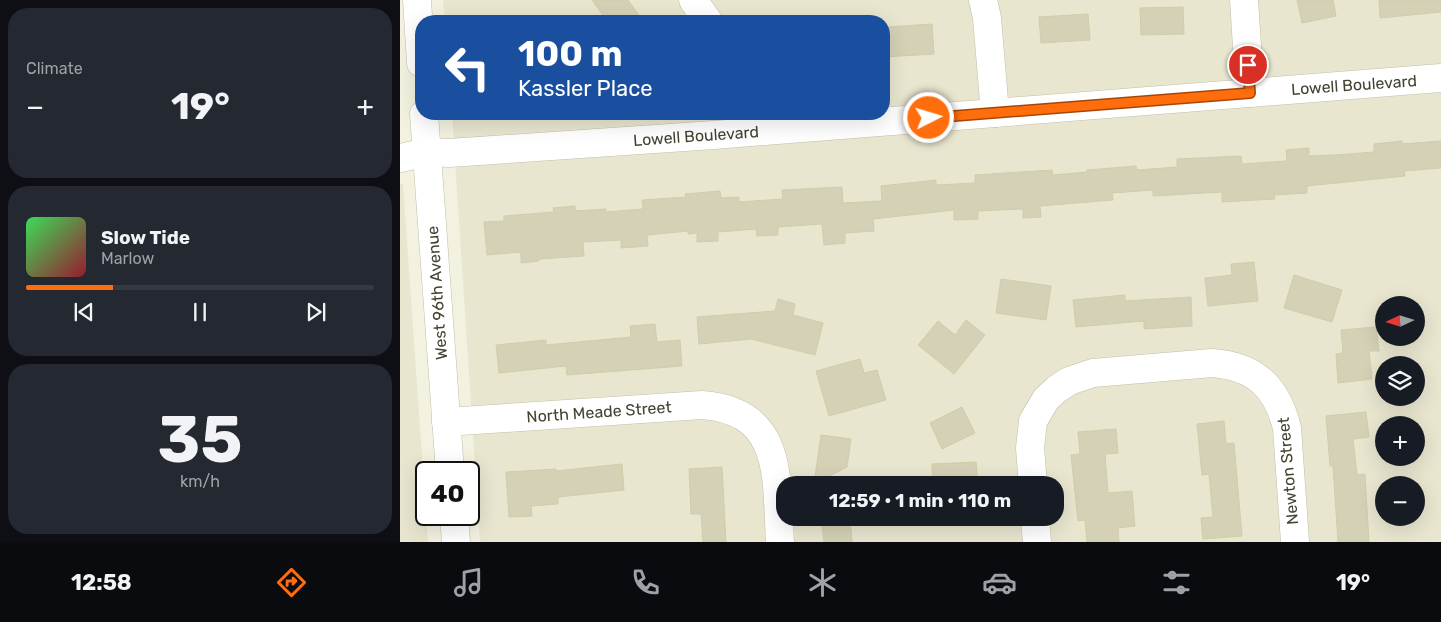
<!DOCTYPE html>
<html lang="en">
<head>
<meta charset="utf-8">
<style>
  body { margin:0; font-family:Rubik,sans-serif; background:#242831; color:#f1f3f6; height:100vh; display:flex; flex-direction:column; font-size:19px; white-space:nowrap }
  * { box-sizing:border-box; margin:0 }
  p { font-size:16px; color:#9ea1a6 }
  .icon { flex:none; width:28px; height:28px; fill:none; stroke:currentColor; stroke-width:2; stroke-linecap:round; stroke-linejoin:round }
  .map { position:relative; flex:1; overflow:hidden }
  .drawer { display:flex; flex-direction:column; gap:8px; padding:8px; background:#0d0f14; width:400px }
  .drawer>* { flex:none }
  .guide { position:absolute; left:15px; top:15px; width:475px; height:105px; border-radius:20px; box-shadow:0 5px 20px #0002; background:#1a4fa0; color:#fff; overflow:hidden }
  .needle { width:32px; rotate:266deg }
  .fabs { position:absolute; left:975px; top:296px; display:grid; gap:10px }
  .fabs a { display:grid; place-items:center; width:50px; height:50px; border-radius:50%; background:#171b24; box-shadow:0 5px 20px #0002; font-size:25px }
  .speed { position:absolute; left:15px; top:461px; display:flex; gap:10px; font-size:25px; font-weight:700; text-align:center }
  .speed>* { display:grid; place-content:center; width:65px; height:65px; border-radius:50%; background:#171b24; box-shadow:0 5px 20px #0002; line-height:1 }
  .speed .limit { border:2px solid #111; border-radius:8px; background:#fff; color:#111 }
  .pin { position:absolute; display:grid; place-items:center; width:42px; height:42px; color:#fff; margin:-21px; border:2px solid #fff; border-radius:50%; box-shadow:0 1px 5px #0007 }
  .me { position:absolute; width:55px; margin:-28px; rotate:85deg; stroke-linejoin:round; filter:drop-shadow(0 0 4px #0008) }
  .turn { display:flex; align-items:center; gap:18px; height:105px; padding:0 20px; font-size:22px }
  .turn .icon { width:65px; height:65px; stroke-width:2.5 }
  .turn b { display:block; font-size:35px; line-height:42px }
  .big { font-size:38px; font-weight:700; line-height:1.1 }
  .drawer .card { flex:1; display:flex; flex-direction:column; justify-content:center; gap:8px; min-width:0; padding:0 18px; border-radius:20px; background:#242831 }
  .drawer .dial { align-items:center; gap:0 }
  .dial b { font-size:65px; line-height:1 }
  .song { display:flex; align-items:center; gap:15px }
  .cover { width:60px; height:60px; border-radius:8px; background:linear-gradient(135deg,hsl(130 70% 55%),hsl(350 70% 35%)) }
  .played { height:5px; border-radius:2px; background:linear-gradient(90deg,#ff6d0c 25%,#363941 25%) }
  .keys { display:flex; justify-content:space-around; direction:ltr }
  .heat { display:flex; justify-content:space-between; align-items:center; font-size:28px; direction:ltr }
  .trip { position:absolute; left:376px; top:476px; width:288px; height:50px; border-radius:20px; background:#171b24; box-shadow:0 5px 20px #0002; font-weight:700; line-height:50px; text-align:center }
  .tabs { display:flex; height:80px; justify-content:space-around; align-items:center; background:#090b0e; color:#9ea1a6 }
  .tabs .icon { width:35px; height:35px }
  .tabs .active { color:#ff6d0c }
  .tabs b { font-size:22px; color:#f1f3f6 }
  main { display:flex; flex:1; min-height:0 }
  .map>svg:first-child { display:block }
  .residential { fill:#e8e6cf; fill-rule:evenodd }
  .building { fill:#d5d1b6; stroke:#d1cca8 }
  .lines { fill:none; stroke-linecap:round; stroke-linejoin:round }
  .minor-casing { stroke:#c2bfa6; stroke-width:29 }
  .minor { stroke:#fff; stroke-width:28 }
  .route-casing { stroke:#a64708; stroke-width:12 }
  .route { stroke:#ff6d0c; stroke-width:9 }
  .labels { text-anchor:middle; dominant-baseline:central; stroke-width:4; stroke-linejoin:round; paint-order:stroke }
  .street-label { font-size:16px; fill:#454232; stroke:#fff }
</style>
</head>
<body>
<main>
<section class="drawer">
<div class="card"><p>Climate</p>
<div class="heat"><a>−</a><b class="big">19°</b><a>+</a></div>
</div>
<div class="card">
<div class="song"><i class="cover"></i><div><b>Slow Tide</b><p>Marlow</p></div></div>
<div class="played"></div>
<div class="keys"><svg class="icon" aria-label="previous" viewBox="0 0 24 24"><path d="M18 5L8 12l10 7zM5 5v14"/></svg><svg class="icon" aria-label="pause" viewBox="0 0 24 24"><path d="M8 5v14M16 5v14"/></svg><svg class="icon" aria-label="next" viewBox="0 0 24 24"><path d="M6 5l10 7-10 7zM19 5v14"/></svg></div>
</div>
<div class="card dial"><b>35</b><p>km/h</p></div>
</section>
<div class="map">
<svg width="1041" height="542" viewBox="0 0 1041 542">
  <rect width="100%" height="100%" fill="#f3f2e1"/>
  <g class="residential">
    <path d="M 43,0 L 1041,0 L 1041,542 L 80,542 L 52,114 L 484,114 L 484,21 L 45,21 ZM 984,305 L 1016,305 L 1016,338 L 984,338 ZM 984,365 L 1016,365 L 1016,398 L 984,398 ZM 984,425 L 1016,425 L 1016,458 L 984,458 ZM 385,485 L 655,485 L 655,518 L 385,518 ZM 984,485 L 1016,485 L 1016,518 L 984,518 Z"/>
    <path d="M 0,184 L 3,184 L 28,542 L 0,542 Z"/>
  </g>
  <g class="building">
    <path d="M 192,0 L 228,0 L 243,21 L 207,21 Z"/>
    <path d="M 897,0 L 933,0 L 936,16 L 902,23 Z"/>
    <path d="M 979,0 L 1041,0 L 1041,12 L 980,18 Z"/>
    <path d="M 783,7 L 784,34 L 741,35 L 740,8 Z"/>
    <path d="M 688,14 L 690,40 L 641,43 L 639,17 Z"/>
    <path d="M 532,24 L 534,54 L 484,57 L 484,37 L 489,36 L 488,27 Z"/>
    <path d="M 1002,141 L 1002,144 L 1041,141 L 1041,168 L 1004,171 L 1005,176 L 907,186 L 907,193 L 874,195 L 875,199 L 822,202 L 822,192 L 753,196 L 753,190 L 712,193 L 713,200 L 640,206 L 641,217 L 623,218 L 623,209 L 578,211 L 578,219 L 554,220 L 554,210 L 473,219 L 474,231 L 445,233 L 445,243 L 424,245 L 422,224 L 378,227 L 378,235 L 357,236 L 356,229 L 318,232 L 318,241 L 297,242 L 297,233 L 288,234 L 288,231 L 247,235 L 248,246 L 221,248 L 221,240 L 183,242 L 184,256 L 139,259 L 139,261 L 121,263 L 121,252 L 87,255 L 84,222 L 104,221 L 104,216 L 154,212 L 153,208 L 175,206 L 175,211 L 206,209 L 206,212 L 243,209 L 242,200 L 286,197 L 285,194 L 320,191 L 321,198 L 339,197 L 339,202 L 383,199 L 382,190 L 442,187 L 443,203 L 482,201 L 481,186 L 536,180 L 536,185 L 575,183 L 575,175 L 652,170 L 653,175 L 687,172 L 687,170 L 736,166 L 737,170 L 777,167 L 777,159 L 841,156 L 842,164 L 887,161 L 886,150 L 909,148 L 909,156 L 936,155 L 974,152 L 974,144 Z"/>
    <path d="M 854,262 L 858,301 L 808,306 L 805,278 L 832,275 L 831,264 Z"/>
    <path d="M 894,275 L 942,290 L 932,322 L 884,308 Z"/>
    <path d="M 601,279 L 651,286 L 646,320 L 596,313 Z"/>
    <path d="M 725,295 L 725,301 L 791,297 L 792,326 L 744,329 L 744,321 L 676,327 L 673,300 Z"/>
    <path d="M 378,299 L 395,304 L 393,315 L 423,323 L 415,355 L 351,339 L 299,344 L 297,317 L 375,311 Z"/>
    <path d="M 566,320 L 585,335 L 554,374 L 518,345 L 538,321 L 555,335 Z"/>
    <path d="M 255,324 L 257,342 L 280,340 L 282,366 L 167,375 L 166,366 L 99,373 L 96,345 L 146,340 L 146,345 L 231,337 L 230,326 Z"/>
    <path d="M 976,327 L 979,351 L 969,351 L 972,379 L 938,383 L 936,354 L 943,353 L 941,330 Z"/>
    <path d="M 460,359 L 464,373 L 477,370 L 486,400 L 429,416 L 416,371 Z"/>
    <path d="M 562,407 L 575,433 L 542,449 L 530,423 Z"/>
    <path d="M 966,412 L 969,437 L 953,439 L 957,475 L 965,474 L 969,542 L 938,542 L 933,466 L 930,466 L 926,416 Z"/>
    <path d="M 824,421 L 826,444 L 834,443 L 842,536 L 803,539 L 801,518 L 813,517 L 809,474 L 802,475 L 797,424 Z"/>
    <path d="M 716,429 L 718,453 L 705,454 L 708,493 L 732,491 L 735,526 L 718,528 L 719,542 L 687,542 L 685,520 L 678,521 L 671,455 L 680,454 L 678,432 Z"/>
    <path d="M 421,435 L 451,439 L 447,467 L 414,484 Z"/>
    <path d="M 576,462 L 578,485 L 533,484 L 532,464 Z"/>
    <path d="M 222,464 L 224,490 L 158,497 L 158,504 L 131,506 L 132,516 L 109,517 L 106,472 L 156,469 L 156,471 Z"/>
    <path d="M 322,467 L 326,542 L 303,542 L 301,514 L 291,514 L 289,469 Z"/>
    <path d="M 421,518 L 450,518 L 452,542 L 424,542 Z"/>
  </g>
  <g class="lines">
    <g class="minor-casing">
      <g id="minor">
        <path d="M 17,0 L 21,63"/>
        <path d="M 293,0 L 308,21"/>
        <path d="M 583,0 L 587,18 L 595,113"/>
        <path d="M 844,0 L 850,93"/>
        <path d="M 24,114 L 50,472"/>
        <path d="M 0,158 L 27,152 L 49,153 L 314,135 L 1041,78"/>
        <path d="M 46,422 L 302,405 C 385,411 376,480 380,542"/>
        <path d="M 633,485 L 630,448 L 633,421 L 646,399 L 657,389 L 669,381 L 693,373 L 812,363 C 855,366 877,387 887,428 L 895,542"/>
        <path d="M 54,515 L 56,542"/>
        <path d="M 635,518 L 637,542"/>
      </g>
    </g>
    <use href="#minor" class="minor"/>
  </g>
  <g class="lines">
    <g class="route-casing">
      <path id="route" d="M 529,118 L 850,93 L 848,65"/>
    </g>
    <use href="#route" class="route"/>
  </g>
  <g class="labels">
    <g class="street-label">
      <text transform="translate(954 85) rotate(-4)">Lowell Boulevard</text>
      <text transform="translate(296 136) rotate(-4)">Lowell Boulevard</text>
      <text transform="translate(37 293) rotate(-94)">West 96th Avenue</text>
      <text transform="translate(199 412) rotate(-4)">North Meade Street</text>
      <text transform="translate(888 471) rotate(-95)">Newton Street</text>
    </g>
  </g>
</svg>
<div class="fabs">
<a><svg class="needle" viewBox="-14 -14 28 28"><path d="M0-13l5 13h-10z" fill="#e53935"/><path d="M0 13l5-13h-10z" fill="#9ea1a6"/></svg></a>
<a><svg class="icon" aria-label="layers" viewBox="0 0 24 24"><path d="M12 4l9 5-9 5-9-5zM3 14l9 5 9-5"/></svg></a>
<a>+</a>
<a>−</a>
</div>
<div class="speed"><div class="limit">40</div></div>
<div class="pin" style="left:848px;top:65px;background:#d93025"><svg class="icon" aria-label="arrive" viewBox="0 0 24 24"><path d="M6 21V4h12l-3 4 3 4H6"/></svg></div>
<svg class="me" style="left:529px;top:118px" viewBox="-20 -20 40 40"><circle r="17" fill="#ff6d0c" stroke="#fff" stroke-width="3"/><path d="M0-11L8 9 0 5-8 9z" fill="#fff"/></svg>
<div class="trip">12:59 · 1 min · 110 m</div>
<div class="guide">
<div class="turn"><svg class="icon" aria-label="left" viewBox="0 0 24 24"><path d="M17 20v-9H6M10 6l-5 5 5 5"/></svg><div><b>100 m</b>Kassler Place</div></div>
</div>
</div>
</main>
<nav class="tabs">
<b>12:58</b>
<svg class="icon active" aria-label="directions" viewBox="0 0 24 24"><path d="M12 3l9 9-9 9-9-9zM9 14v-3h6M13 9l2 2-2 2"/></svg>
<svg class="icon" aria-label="music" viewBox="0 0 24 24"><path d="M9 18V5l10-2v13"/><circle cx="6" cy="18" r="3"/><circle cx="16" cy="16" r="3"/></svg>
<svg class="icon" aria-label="phone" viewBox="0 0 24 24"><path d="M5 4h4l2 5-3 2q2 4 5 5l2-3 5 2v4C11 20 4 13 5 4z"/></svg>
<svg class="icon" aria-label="climate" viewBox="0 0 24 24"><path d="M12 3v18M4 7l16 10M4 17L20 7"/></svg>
<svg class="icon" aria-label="car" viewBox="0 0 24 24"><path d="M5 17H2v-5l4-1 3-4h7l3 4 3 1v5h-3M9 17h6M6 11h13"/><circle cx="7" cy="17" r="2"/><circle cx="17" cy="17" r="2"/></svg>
<svg class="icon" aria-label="filters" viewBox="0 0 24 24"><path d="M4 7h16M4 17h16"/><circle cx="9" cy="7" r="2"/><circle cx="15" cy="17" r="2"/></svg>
<b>19°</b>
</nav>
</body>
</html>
